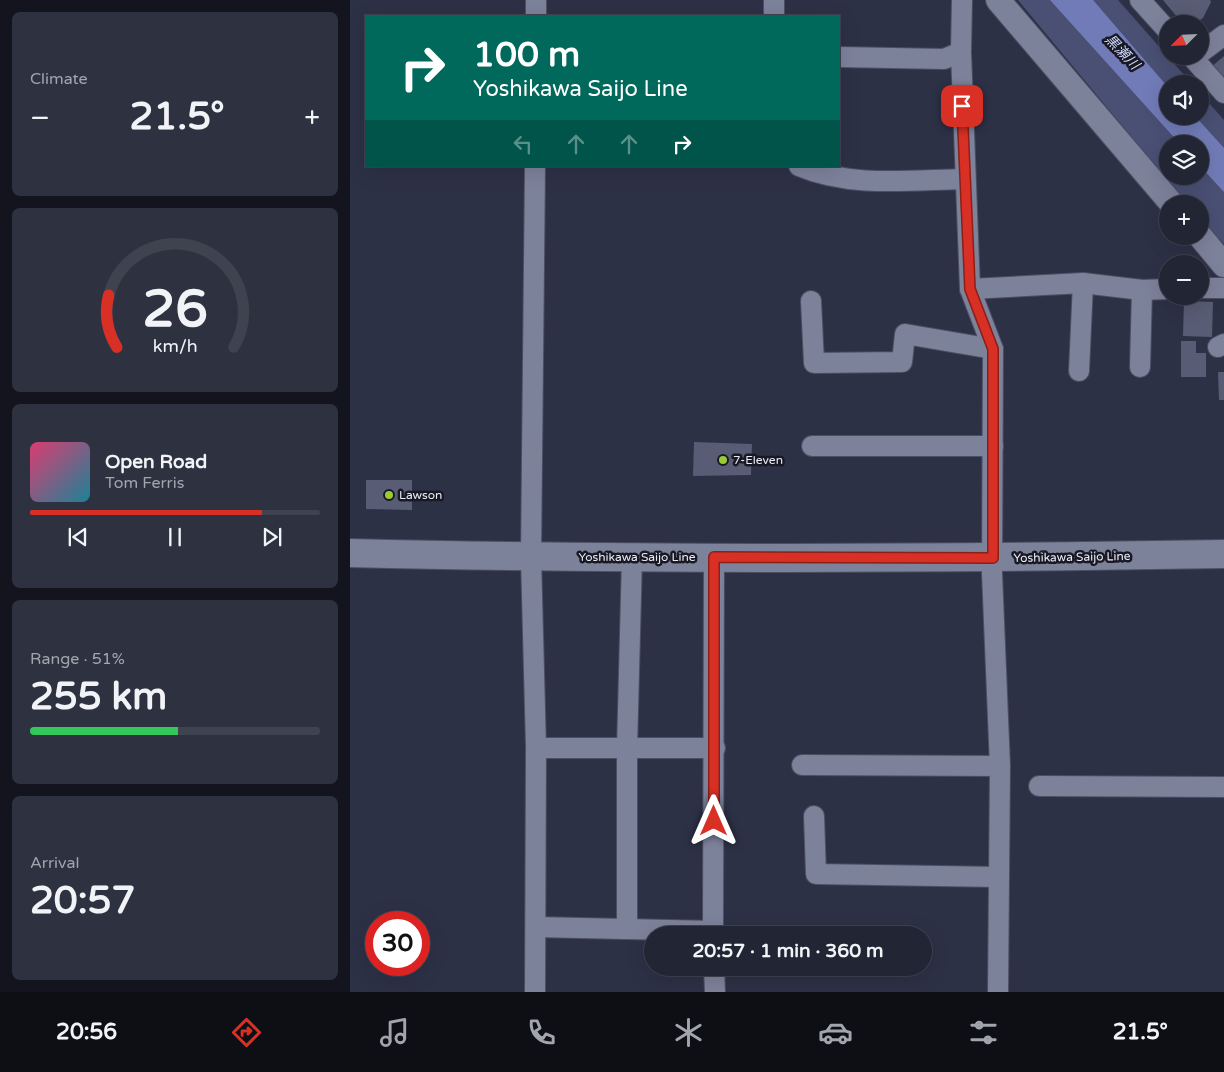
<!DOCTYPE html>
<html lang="en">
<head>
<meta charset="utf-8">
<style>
  body { margin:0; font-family:"Varela Round","Noto Sans JP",sans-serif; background:#2e3140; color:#f1f3f6; height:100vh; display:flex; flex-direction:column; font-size:19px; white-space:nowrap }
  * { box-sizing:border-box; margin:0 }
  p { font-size:16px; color:#a2a5ac }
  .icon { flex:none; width:28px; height:28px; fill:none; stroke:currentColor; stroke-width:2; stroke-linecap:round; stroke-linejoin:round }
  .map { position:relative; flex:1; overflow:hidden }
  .details { display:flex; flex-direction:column; gap:12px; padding:12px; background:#13141d; width:350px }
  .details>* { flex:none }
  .top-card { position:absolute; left:15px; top:15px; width:475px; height:152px; border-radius:0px; box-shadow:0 5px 20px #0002,0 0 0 1px #3f424f; background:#00695c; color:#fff; overflow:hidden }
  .needle { width:32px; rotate:246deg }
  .fabs { position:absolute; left:809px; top:15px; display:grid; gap:10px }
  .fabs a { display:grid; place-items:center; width:50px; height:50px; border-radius:50%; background:#222534; box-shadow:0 5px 20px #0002,0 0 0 1px #3f424f; font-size:25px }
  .speed { position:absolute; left:15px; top:911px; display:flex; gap:10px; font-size:25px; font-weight:700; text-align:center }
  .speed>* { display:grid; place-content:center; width:65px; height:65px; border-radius:50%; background:#222534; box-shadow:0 5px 20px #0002,0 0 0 1px #3f424f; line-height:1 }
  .speed .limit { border:8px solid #d22; background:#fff; color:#111 }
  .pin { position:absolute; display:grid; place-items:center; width:42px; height:42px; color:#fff; margin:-21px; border-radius:10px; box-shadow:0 2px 8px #0006 }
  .me { position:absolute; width:55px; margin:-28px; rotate:0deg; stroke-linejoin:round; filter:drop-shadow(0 0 4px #0008) }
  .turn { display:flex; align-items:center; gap:18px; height:105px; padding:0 25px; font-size:22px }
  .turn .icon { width:65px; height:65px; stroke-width:2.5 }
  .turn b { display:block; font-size:35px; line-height:42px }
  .lanes { display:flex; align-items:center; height:48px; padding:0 25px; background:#0003; justify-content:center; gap:25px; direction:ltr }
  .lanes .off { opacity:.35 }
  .big { font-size:38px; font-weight:800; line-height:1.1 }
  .details .tile { flex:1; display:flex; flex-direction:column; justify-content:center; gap:8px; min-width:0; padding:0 18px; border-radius:8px; background:#2e3140 }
  .details .dial { align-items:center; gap:0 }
  .dial svg { height:130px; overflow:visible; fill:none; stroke:#3f424f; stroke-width:7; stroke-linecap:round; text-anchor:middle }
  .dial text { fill:#f1f3f6; stroke:none }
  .song { display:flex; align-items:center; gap:15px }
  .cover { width:60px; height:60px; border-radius:8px; background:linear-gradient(135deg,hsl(340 70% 55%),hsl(190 70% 35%)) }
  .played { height:5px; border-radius:2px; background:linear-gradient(90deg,#d93025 80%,#3f424f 80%) }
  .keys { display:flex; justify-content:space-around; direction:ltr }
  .heat { display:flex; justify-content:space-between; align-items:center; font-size:28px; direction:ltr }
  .charge { height:8px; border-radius:4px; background:linear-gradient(90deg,#34c759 51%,#3f424f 0) }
  .trip { position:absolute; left:294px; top:926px; width:288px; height:50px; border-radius:25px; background:#222534; box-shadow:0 5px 20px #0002,0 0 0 1px #3f424f; font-weight:800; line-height:50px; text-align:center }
  .tabs { display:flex; height:80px; justify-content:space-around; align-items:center; background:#0e0f15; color:#a2a5ac }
  .tabs .icon { width:35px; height:35px }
  .tabs .current { color:#d93025 }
  .tabs b { font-size:22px; color:#f1f3f6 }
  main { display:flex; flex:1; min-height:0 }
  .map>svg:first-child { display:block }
  .green { fill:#495074; fill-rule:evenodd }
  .water { fill:#717bb7 }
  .building { fill:#585c74 }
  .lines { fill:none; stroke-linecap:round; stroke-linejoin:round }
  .minor-casing { stroke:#4c4f62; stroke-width:22 }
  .tertiary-casing { stroke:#4c4f62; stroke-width:26 }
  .secondary-casing { stroke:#4c4f62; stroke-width:30 }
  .minor { stroke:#7d829b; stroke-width:20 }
  .tertiary { stroke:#7d829b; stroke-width:24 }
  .secondary { stroke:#7d829b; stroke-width:28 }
  .route-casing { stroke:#8d1f18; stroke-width:12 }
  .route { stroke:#d93025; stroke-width:9 }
  .poi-dot { fill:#9bcb33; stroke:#181923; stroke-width:2 }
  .labels { text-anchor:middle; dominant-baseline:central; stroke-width:5; stroke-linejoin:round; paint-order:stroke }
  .poi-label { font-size:12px; fill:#e9ecfa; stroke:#181923; text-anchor:start }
  .street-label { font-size:12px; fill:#e9ecfa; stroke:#181923 }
  .water-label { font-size:14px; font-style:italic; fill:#d1d8fc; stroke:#181923 }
</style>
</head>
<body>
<main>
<section class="details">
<div class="tile"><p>Climate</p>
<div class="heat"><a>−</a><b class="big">21.5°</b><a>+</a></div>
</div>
<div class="tile dial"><svg viewBox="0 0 100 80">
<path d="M14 69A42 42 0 1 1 86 69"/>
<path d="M14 69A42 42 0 0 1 9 37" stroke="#d93025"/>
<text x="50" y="56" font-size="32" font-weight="700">26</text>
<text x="50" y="72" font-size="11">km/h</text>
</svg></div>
<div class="tile">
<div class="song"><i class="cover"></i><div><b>Open Road</b><p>Tom Ferris</p></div></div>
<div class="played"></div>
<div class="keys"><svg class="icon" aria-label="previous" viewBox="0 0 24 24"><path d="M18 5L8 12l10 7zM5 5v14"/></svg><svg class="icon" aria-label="pause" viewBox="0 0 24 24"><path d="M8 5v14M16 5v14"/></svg><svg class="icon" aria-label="next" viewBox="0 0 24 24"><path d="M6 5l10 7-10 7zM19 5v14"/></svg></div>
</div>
<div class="tile"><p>Range · 51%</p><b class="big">255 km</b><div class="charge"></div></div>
<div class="tile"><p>Arrival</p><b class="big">20:57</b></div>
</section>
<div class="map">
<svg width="874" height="992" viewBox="0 0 874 992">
  <rect width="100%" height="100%" fill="#2d3146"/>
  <path class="green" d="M 668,0 L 768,0 L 842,84 L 818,84 L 818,116 L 850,116 L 850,93 L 874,120 L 874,244 L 850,219 L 850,204 L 837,204 ZM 818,144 L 850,144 L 850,176 L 818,176 Z"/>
  <path class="water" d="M 700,0 L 743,0 L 817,86 L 818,116 L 845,116 L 874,148 L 874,192 L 850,166 L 850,144 L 830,144 Z"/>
  <g class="building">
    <path d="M 813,0 L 860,0 L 861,2 L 853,18 L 844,24 L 833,24 Z"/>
    <path d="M 874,56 L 874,84 L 860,68 Z"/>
    <path d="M 834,301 L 863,302 L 862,337 L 833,336 Z"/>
    <path d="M 831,341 L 846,341 L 846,353 L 856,353 L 856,377 L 831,377 Z"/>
    <path d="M 868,372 L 874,372 L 874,400 L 869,400 Z"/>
    <path d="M 344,442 L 402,444 L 401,475 L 343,476 Z"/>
    <path d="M 16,480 L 62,480 L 62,510 L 16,509 Z"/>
  </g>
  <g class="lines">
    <g class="minor-casing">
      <g id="minor">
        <path d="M 612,0 L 611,52 L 620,289 L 643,349 L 642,573 L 650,766 L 648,992"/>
        <path d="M 790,0 L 818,31"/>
        <path d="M 186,16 L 186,0"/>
        <path d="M 424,16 L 424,0"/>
        <path d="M 850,53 L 874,35"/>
        <path d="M 841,56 L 874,93"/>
        <path d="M 489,57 L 594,59 L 611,52"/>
        <path d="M 185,166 L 181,557 L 186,748 L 185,992"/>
        <path d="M 449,166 C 501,188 560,180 614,179"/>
        <path d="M 850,288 L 874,288"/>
        <path d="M 620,289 L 733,283 L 792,290 L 818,289"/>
        <path d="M 461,301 L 464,363 L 552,362 L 555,334 L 643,349"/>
        <path d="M 868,347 L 874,344"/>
        <path d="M 790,367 L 792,290"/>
        <path d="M 729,371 L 733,283"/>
        <path d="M 462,446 L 643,446"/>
        <path d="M 186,748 L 365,748"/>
        <path d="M 452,765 L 650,766"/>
        <path d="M 689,786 L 874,787"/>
        <path d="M 464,816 L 466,874 L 649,877"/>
        <path d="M 186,927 L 363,931 L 364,557"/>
        <path d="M 277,929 L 277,749 L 282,557"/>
        <path d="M 364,968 L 365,992"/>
      </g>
    </g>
    <g class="tertiary-casing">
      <g id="tertiary">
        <path d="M 648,0 L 822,204"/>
        <path d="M 850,236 L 874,265"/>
      </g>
    </g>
    <g class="secondary-casing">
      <path id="secondary" d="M 0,553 C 291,560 583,559 874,554"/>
    </g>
    <use href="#minor" class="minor"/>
    <use href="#tertiary" class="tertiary"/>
    <use href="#secondary" class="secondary"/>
  </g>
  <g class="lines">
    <g class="route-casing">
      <path id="route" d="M 364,821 L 364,557 L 643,558 L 643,349 L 620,289 L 612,106"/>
    </g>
    <use href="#route" class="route"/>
  </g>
  <g class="poi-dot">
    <circle cx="373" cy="460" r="5"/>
    <circle cx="39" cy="495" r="5"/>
  </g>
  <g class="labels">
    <g class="poi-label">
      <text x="383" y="460">7-Eleven</text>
      <text x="49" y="495">Lawson</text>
    </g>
    <g class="street-label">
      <text x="287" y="557">Yoshikawa Saijo Line</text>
      <text transform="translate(722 557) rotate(-1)">Yoshikawa Saijo Line</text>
    </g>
    <g class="water-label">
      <text transform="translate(772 52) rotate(46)">黒瀬川</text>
    </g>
  </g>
</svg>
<div class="fabs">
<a><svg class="needle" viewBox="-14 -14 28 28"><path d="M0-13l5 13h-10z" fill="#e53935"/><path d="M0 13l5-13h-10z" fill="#a2a5ac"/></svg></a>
<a><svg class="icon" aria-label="sound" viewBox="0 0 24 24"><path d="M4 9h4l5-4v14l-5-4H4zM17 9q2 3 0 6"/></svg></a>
<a><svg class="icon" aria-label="layers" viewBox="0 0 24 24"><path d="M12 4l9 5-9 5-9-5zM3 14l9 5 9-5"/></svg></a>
<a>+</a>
<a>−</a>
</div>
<div class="speed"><div class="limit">30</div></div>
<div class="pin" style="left:612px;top:106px;background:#d93025"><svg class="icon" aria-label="arrive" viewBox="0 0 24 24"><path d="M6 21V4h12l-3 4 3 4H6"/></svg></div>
<svg class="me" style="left:364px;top:821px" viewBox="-20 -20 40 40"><path d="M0-17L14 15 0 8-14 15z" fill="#d93025" stroke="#fff" stroke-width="4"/></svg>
<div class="trip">20:57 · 1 min · 360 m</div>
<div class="top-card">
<div class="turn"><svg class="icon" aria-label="right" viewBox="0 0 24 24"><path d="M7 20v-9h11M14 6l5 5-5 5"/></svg><div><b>100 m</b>Yoshikawa Saijo Line</div></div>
<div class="lanes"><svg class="icon off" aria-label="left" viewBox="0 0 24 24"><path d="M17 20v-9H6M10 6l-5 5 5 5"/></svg><svg class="icon off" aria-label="ahead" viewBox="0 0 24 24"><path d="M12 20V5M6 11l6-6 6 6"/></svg><svg class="icon off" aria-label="ahead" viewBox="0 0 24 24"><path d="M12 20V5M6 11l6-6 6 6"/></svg><svg class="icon" aria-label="right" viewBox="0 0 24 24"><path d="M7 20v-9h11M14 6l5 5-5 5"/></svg></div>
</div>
</div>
</main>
<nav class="tabs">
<b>20:56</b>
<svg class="icon current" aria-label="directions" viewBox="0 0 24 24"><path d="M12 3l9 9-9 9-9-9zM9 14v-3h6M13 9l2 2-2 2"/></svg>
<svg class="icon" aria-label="music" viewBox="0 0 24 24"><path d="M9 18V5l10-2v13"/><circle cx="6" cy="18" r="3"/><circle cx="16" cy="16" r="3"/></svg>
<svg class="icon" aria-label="phone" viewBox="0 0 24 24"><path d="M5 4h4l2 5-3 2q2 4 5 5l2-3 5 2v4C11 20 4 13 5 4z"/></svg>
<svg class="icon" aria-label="climate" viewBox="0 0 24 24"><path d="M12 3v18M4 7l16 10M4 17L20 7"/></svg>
<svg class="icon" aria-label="car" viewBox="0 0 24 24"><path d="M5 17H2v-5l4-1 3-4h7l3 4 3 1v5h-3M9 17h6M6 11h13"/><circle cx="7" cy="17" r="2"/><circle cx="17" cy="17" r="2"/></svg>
<svg class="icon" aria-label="filters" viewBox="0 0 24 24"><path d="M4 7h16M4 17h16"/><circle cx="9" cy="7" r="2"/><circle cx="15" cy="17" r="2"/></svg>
<b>21.5°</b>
</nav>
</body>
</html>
